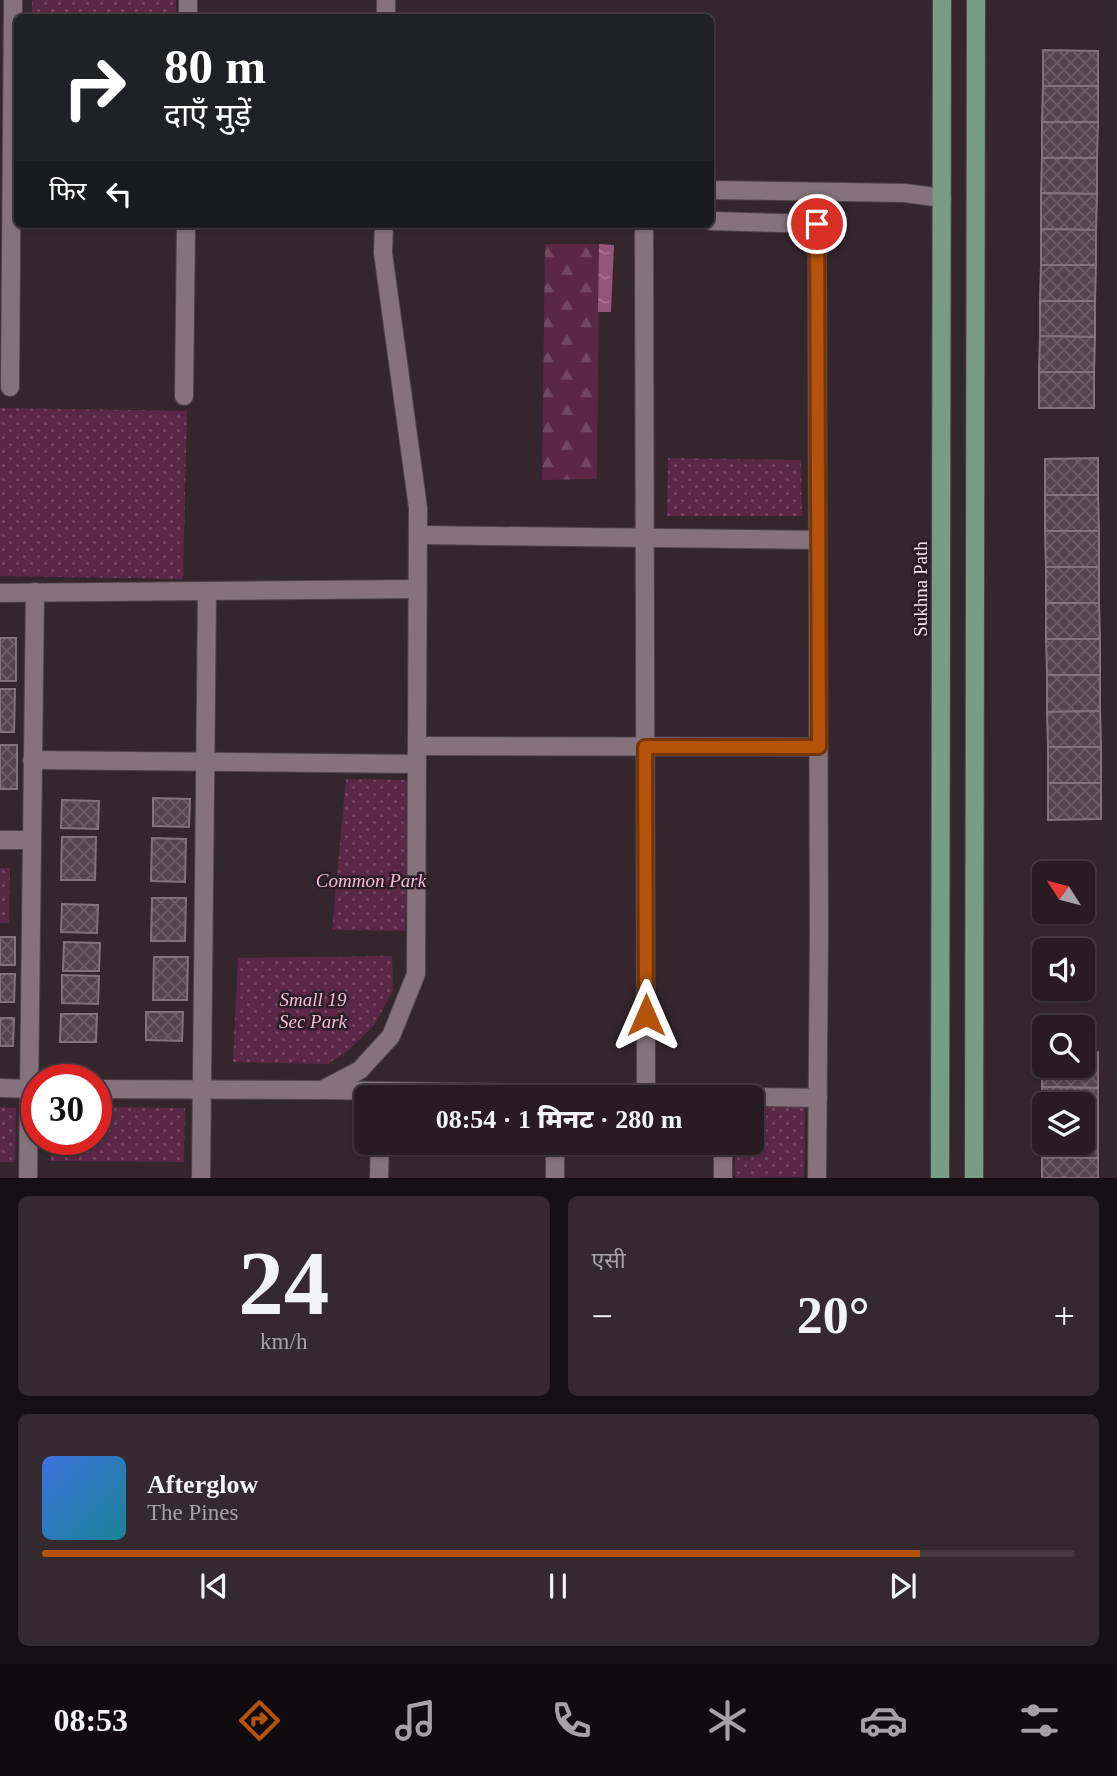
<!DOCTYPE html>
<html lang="hi">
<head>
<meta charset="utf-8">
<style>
  body { margin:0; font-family:"Times New Roman","Noto Sans Devanagari",serif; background:#34292f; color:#f1f3f6; height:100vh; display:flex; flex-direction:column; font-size:26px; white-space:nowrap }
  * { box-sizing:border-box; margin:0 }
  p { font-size:23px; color:#a5a1a5 }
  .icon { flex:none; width:38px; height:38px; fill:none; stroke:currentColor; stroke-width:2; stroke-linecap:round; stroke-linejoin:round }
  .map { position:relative; height:1178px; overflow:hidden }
  .side { display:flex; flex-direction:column; gap:18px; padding:18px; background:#160f13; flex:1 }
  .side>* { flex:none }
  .top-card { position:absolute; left:14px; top:14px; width:700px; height:214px; border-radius:10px; box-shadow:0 2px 5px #0004,0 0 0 2px #443a40; background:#202124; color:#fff; overflow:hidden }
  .needle { width:46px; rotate:306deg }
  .fabs { position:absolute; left:1032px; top:861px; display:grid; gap:14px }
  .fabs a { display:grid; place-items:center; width:63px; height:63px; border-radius:10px; background:#281c22; box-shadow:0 2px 5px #0004,0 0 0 2px #443a40; font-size:35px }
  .speed { position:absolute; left:21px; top:1064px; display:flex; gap:14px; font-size:35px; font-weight:700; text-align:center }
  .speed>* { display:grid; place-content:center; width:91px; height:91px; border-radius:50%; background:#281c22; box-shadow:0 2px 5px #0004,0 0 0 2px #443a40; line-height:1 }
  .speed .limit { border:10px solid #d22; background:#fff; color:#111 }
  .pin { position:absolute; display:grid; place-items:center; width:60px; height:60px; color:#fff; margin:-30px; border:4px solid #fff; border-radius:50%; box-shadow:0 2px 7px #0007 }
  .me { position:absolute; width:77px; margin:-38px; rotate:0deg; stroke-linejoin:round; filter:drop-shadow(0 0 5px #0008) }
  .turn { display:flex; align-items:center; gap:24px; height:147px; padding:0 35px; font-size:32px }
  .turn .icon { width:91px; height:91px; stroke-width:2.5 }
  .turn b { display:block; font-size:49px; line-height:60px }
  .then { display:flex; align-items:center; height:66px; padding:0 35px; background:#0003; gap:14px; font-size:26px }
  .big { font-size:52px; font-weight:800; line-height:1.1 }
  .side .widget { flex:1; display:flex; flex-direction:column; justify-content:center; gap:10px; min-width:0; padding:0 24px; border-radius:10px; background:#34292f }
  .side .dial { align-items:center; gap:0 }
  .dial b { font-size:91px; line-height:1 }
  .song { display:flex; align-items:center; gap:21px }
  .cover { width:84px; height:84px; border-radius:10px; background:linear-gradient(135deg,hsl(220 70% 55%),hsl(190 70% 35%)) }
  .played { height:7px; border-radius:4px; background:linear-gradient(90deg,#b45309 85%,#443a40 85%) }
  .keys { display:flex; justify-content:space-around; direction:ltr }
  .heat { display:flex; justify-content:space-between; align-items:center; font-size:38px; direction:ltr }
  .side .tiles { flex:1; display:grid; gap:18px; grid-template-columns:1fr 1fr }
  .widget:last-child { grid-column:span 2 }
  .trip { position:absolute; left:354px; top:1085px; width:410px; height:70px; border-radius:10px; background:#281c22; box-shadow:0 2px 5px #0004,0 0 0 2px #443a40; font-weight:800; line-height:70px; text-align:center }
  .tabs { display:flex; height:112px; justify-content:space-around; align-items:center; background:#100b0e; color:#a5a1a5 }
  .tabs .icon { width:49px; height:49px }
  .tabs .selected { color:#b45309 }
  .tabs b { font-size:32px; color:#f1f3f6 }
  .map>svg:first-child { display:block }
  .forest { fill:url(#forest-firs) }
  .park { fill:url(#park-dots) }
  .water { fill:url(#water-ripples) }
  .building { fill:url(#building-cross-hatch); stroke:#84727b; stroke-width:2 }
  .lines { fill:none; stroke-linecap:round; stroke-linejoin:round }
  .minor-casing { stroke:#50434a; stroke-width:20 }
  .major-casing { stroke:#50434a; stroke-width:20 }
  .minor { stroke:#85727c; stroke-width:18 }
  .major { stroke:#789d87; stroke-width:18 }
  .route-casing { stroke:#753606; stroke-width:18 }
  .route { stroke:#b45309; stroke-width:12 }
  .labels { text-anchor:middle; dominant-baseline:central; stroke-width:5; stroke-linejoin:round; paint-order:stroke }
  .street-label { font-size:19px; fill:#f1e6ec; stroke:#2b1d25 }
  .park-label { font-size:19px; font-style:italic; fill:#f4bbda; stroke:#2b1d25 }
</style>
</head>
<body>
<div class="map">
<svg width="1117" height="1178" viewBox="0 0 1117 1178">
  <defs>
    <pattern id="forest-firs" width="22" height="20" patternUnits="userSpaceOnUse" patternTransform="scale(1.75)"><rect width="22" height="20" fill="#5a2846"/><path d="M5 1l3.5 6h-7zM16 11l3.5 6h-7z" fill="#724761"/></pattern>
    <pattern id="park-dots" width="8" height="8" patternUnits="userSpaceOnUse" patternTransform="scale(1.75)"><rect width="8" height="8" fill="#5a2846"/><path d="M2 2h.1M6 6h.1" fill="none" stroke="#724761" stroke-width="1.8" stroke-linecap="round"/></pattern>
    <pattern id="water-ripples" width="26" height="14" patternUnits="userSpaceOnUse" patternTransform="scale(1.75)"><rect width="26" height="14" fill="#955579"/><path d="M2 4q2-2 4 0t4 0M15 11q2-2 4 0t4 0" fill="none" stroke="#a97693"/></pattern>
    <pattern id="building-cross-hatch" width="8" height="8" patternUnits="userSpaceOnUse" patternTransform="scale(1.75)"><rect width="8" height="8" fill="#54444c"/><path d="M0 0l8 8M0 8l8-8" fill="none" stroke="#6d5f66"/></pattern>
  </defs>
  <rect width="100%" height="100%" fill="#35262e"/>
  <path class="forest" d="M 545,244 L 599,244 L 597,479 L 542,480 Z"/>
  <g class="park">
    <rect x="32" y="0" width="144" height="17"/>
    <path d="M 0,408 L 187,411 L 183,579 L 0,576 Z"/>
    <path d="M 668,458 L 801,460 L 802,516 L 667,516 Z"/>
    <path d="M 346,779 L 409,780 L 405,931 L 332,930 Z"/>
    <path d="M 0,868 L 10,868 L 9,923 L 0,923 Z"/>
    <path d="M 392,956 L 393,990 L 375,1024 L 349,1050 L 328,1064 L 233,1062 L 238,958 Z"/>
    <path d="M 805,1104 L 804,1177 L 735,1178 L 735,1143 L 751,1143 L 751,1107 Z"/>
    <path d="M 0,1107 L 16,1108 L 15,1162 L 0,1162 Z"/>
    <path d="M 96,1107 L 185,1108 L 184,1162 L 50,1161 L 51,1139 L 96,1139 Z"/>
  </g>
  <path class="water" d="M 599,244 L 614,245 L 611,312 L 598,312 Z"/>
  <g class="building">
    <path d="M 1043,50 L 1098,51 L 1098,86 L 1043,86 Z"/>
    <path d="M 1043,86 L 1098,86 L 1098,122 L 1042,122 Z"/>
    <path d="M 1042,122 L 1098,122 L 1097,158 L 1042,158 Z"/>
    <path d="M 1042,158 L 1097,158 L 1097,194 L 1041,193 Z"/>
    <path d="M 1041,193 L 1097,194 L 1096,230 L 1041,229 Z"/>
    <path d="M 1041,229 L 1096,230 L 1096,265 L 1041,265 Z"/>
    <path d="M 1041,265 L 1096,265 L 1095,301 L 1040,301 Z"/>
    <path d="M 1040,301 L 1095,301 L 1095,337 L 1040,336 Z"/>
    <path d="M 1040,336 L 1095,337 L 1094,372 L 1039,372 Z"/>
    <rect x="1039" y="372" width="55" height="36"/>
    <path d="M 1098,458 L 1098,495 L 1045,495 L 1045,459 Z"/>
    <path d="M 1045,495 L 1098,495 L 1099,531 L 1045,531 Z"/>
    <path d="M 1045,531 L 1099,531 L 1099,567 L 1046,567 Z"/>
    <rect x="1046" y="567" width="53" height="36"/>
    <path d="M 1046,603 L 1099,603 L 1100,639 L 1046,639 Z"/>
    <rect x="0" y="638" width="16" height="43"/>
    <path d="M 1046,639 L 1100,639 L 1100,675 L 1047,675 Z"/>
    <path d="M 1047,675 L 1100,675 L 1100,711 L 1047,712 Z"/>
    <path d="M 0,689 L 15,689 L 14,732 L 0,732 Z"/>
    <path d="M 1100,711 L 1101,747 L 1048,747 L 1047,712 Z"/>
    <rect x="0" y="745" width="17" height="44"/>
    <rect x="1048" y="747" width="53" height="36"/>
    <path d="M 1048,783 L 1101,783 L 1101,819 L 1048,820 Z"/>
    <path d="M 153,798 L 190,799 L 189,827 L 153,826 Z"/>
    <path d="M 62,800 L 99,801 L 98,829 L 61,828 Z"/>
    <path d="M 62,837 L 96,837 L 95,880 L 61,880 Z"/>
    <path d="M 152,838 L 186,839 L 185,882 L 151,881 Z"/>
    <path d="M 152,898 L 186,898 L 185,941 L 151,941 Z"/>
    <path d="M 62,904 L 98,905 L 97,933 L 61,932 Z"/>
    <rect x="0" y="937" width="15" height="28"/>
    <path d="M 64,942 L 100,943 L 99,971 L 63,971 Z"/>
    <path d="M 154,957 L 188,957 L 187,1000 L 153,1000 Z"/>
    <path d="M 0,974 L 15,974 L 14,1002 L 0,1002 Z"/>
    <path d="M 62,975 L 99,976 L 98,1004 L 62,1003 Z"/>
    <path d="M 146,1012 L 183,1012 L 182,1041 L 146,1040 Z"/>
    <path d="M 61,1014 L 97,1014 L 96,1042 L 60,1042 Z"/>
    <path d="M 0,1018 L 14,1018 L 13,1046 L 0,1046 Z"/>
    <path d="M 1042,1052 L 1045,1052 L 1045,1066 L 1083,1066 L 1083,1052 L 1098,1052 L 1098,1088 L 1042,1087 Z"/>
    <path d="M 1042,1087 L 1098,1088 L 1098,1123 L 1083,1123 L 1083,1104 L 1045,1104 L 1045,1123 L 1042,1123 Z"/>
    <path d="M 1042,1123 L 1045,1123 L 1045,1143 L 1083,1143 L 1083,1123 L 1098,1123 L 1098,1158 L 1042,1158 Z"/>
    <rect x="1042" y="1158" width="56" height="20"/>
  </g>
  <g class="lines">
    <g class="minor-casing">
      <g id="minor">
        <path d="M 188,18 L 188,0"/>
        <path d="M 386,18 L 386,0"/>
        <path d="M 710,190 L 905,193 L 942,198"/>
        <path d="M 710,221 L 817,224 L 819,934 L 817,1178"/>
        <path d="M 644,224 L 646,1096"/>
        <path d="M 10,387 L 13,0"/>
        <path d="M 184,396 L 186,224"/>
        <path d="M 418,535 L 818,540"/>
        <path d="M 0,593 L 417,589"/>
        <path d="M 417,746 L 819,747"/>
        <path d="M 32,760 L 417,764"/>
        <path d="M 0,840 L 32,840"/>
        <path d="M 0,1088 L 37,1089"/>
        <path d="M 96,1089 L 322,1090 L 360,1070 L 391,1036 L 416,974 L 418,508 L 383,253 L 384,224"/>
        <path d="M 325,1090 L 818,1098"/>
        <path d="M 28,1178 L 35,592"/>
        <path d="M 201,1178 L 207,591"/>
        <path d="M 379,1178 L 380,1143"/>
        <path d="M 555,1178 L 555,1143"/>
        <path d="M 723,1178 L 723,1143"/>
      </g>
    </g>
    <g class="major-casing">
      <g id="major">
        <path d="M 940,1178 L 942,0"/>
        <path d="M 974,1178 L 976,0"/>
      </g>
    </g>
    <use href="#minor" class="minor"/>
    <use href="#major" class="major"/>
  </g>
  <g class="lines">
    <g class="route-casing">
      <path id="route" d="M 646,1015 L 645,747 L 819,747 L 817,224"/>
    </g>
    <use href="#route" class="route"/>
  </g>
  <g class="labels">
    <g class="street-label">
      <text transform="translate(920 589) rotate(-90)">Sukhna Path</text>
    </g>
    <g class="park-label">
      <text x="371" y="880">Common Park</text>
      <text x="313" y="999">Small 19<tspan x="313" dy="22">Sec Park</tspan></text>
    </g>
  </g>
</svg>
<div class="fabs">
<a><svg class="needle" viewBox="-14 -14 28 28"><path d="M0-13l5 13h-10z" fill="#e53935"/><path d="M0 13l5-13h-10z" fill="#a5a1a5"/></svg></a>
<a><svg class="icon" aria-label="sound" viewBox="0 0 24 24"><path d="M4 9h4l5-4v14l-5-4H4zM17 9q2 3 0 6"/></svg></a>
<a><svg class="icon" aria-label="search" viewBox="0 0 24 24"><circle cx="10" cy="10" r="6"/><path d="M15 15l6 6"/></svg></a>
<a><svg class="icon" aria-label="layers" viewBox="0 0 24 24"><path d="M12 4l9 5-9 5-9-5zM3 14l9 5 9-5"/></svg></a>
</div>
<div class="speed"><div class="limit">30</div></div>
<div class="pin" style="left:817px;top:224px;background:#d93025"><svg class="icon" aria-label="arrive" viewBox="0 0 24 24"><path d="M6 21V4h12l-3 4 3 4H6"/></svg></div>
<svg class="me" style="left:646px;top:1015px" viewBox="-20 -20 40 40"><path d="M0-17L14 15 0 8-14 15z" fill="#b45309" stroke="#fff" stroke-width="4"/></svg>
<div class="trip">08:54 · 1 मिनट · 280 m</div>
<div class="top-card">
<div class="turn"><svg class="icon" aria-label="right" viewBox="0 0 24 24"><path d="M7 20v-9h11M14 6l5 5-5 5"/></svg><div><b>80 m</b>दाएँ मुड़ें</div></div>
<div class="then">फिर<svg class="icon" aria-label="left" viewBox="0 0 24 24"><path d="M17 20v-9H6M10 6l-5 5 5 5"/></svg></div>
</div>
</div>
<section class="side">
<div class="tiles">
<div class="widget dial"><b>24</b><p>km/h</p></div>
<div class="widget"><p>एसी</p>
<div class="heat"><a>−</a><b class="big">20°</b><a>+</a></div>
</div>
<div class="widget">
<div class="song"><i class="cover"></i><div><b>Afterglow</b><p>The Pines</p></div></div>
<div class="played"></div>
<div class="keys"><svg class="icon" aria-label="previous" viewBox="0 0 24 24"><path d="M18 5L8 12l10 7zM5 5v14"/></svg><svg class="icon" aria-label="pause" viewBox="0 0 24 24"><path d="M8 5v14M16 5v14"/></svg><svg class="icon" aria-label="next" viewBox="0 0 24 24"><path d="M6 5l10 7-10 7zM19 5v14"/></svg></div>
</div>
</div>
</section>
<nav class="tabs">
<b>08:53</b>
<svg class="icon selected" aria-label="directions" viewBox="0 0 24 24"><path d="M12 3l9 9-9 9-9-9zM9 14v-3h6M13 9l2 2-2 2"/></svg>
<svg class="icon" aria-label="music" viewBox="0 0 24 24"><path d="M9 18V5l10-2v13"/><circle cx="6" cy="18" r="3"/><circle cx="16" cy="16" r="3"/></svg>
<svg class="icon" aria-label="phone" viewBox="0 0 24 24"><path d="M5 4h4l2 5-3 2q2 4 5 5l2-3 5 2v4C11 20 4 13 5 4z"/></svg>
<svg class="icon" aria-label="climate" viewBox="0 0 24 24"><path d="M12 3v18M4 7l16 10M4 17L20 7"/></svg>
<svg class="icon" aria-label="car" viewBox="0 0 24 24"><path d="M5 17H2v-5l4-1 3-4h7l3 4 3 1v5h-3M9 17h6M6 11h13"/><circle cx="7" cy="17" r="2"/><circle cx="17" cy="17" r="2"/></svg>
<svg class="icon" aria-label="filters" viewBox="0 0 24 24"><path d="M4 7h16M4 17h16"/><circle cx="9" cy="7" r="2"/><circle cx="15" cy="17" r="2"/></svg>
</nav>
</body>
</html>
